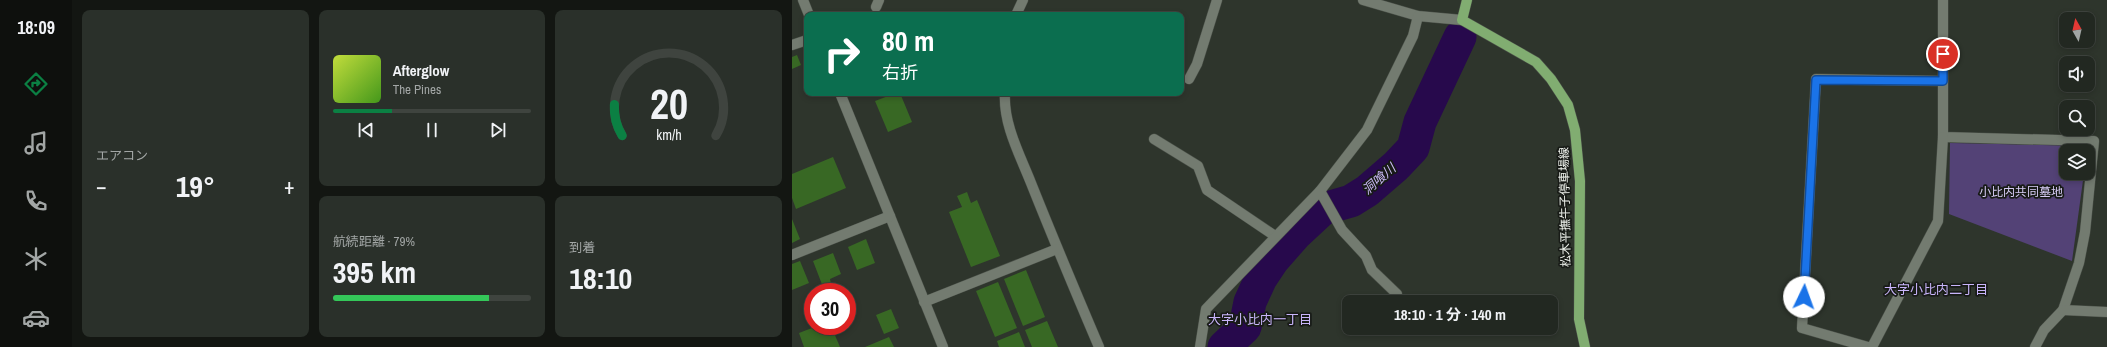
<!DOCTYPE html>
<html lang="ja">
<head>
<meta charset="utf-8">
<style>
  body { margin:0; font-family:"Archivo Narrow","Noto Sans JP",sans-serif; background:#2a302a; color:#f1f3f6; height:100vh; display:flex; flex-direction:column; font-size:15px; white-space:nowrap }
  * { box-sizing:border-box; margin:0 }
  p { font-size:13px; color:#a2a6a5 }
  .icon { flex:none; width:22px; height:22px; fill:none; stroke:currentColor; stroke-width:2; stroke-linecap:round; stroke-linejoin:round }
  .map { position:relative; flex:1; overflow:hidden }
  .sheet { display:flex; flex-direction:column; gap:10px; padding:10px; background:#131612; width:720px }
  .sheet>* { flex:none }
  .top-card { position:absolute; left:12px; top:12px; width:380px; height:84px; border-radius:8px; box-shadow:0 2px 6px #0003,0 0 0 1px #3f443f; background:#0b6e4f; color:#fff; overflow:hidden }
  .needle { width:26px; rotate:352deg }
  .fabs { position:absolute; left:1267px; top:12px; display:grid; gap:8px }
  .fabs a { display:grid; place-items:center; width:36px; height:36px; border-radius:8px; background:#222821; box-shadow:0 2px 6px #0003,0 0 0 1px #3f443f; font-size:20px }
  .speed { position:absolute; left:12px; top:283px; display:flex; gap:8px; font-size:20px; font-weight:700; text-align:center }
  .speed>* { display:grid; place-content:center; width:52px; height:52px; border-radius:50%; background:#222821; box-shadow:0 2px 6px #0003,0 0 0 1px #3f443f; line-height:1 }
  .speed .limit { border:6px solid #d22; background:#fff; color:#111 }
  .pin { position:absolute; display:grid; place-items:center; width:34px; height:34px; color:#fff; margin:-17px; border:2px solid #fff; border-radius:50%; box-shadow:0 1px 4px #0007 }
  .me { position:absolute; width:44px; margin:-22px; rotate:3deg; stroke-linejoin:round; filter:drop-shadow(0 0 3px #0008) }
  .turn { display:flex; align-items:center; gap:14px; height:84px; padding:0 12px; font-size:18px }
  .turn .icon { width:52px; height:52px; stroke-width:2.5 }
  .turn b { display:block; font-size:28px; line-height:34px }
  .big { font-size:30px; font-weight:700; line-height:1.1 }
  .sheet .tile { flex:1; display:flex; flex-direction:column; justify-content:center; gap:6px; min-width:0; padding:0 14px; border-radius:8px; background:#2a302a }
  .sheet .dial { align-items:center; gap:0 }
  .dial svg { height:104px; overflow:visible; fill:none; stroke:#3f443f; stroke-width:7; stroke-linecap:round; text-anchor:middle }
  .dial text { fill:#f1f3f6; stroke:none }
  .song { display:flex; align-items:center; gap:12px }
  .cover { width:48px; height:48px; border-radius:6px; background:linear-gradient(135deg,hsl(70 70% 55%),hsl(100 70% 35%)) }
  .played { height:4px; border-radius:2px; background:linear-gradient(90deg,#0b8043 30%,#3f443f 30%) }
  .keys { display:flex; justify-content:space-around; direction:ltr }
  .heat { display:flex; justify-content:space-between; align-items:center; font-size:22px; direction:ltr }
  .charge { height:6px; border-radius:3px; background:linear-gradient(90deg,#34c759 79%,#3f443f 0) }
  .sheet .tiles { flex:1; display:grid; gap:10px; grid-template-columns:repeat(3,1fr) }
  .tile:first-child { grid-row:span 2 }
  .trip { position:absolute; left:550px; top:295px; width:216px; height:40px; border-radius:8px; background:#222821; box-shadow:0 2px 6px #0003,0 0 0 1px #3f443f; font-weight:700; line-height:40px; text-align:center }
  main { display:flex; flex:1; min-height:0 }
  .tab-bar { display:flex; flex-direction:column; width:72px; justify-content:space-around; align-items:center; background:#0e100d; color:#a2a6a5 }
  .tab-bar .icon { width:28px; height:28px }
  .tab-bar .selected { color:#0b8043 }
  .tab-bar b { font-size:18px; color:#f1f3f6 }
  .map>svg:first-child { display:block }
  .green { fill:#534276 }
  .lines { fill:none; stroke-linecap:round; stroke-linejoin:round }
  .river { stroke:#27094c; stroke-width:33 }
  .building { fill:#386824 }
  .minor-casing { stroke:#4a5048; stroke-width:11 }
  .major-casing { stroke:#4a5048; stroke-width:11 }
  .minor { stroke:#737b70; stroke-width:10 }
  .major { stroke:#81ad71; stroke-width:10 }
  .route-casing { stroke:#114b97; stroke-width:10 }
  .route { stroke:#1a73e8; stroke-width:7 }
  .labels { text-anchor:middle; dominant-baseline:central; stroke-width:3.5; stroke-linejoin:round; paint-order:stroke }
  .park-label { font-size:12px; fill:#d7ccf5; stroke:#181b17 }
  .street-label { font-size:12px; fill:#eff3ed; stroke:#181b17 }
  .water-label { font-size:13px; font-style:italic; fill:#ccbbf8; stroke:#181b17 }
  .neighbourhood-label { font-size:13px; fill:#c8b4fa; stroke:#181b17 }
</style>
</head>
<body>
<main>
<nav class="tab-bar">
<b>18:09</b>
<svg class="icon selected" aria-label="directions" viewBox="0 0 24 24"><path d="M12 3l9 9-9 9-9-9zM9 14v-3h6M13 9l2 2-2 2"/></svg>
<svg class="icon" aria-label="music" viewBox="0 0 24 24"><path d="M9 18V5l10-2v13"/><circle cx="6" cy="18" r="3"/><circle cx="16" cy="16" r="3"/></svg>
<svg class="icon" aria-label="phone" viewBox="0 0 24 24"><path d="M5 4h4l2 5-3 2q2 4 5 5l2-3 5 2v4C11 20 4 13 5 4z"/></svg>
<svg class="icon" aria-label="climate" viewBox="0 0 24 24"><path d="M12 3v18M4 7l16 10M4 17L20 7"/></svg>
<svg class="icon" aria-label="car" viewBox="0 0 24 24"><path d="M5 17H2v-5l4-1 3-4h7l3 4 3 1v5h-3M9 17h6M6 11h13"/><circle cx="7" cy="17" r="2"/><circle cx="17" cy="17" r="2"/></svg>
</nav>
<section class="sheet">
<div class="tiles">
<div class="tile"><p>エアコン</p>
<div class="heat"><a>−</a><b class="big">19°</b><a>+</a></div>
</div>
<div class="tile">
<div class="song"><i class="cover"></i><div><b>Afterglow</b><p>The Pines</p></div></div>
<div class="played"></div>
<div class="keys"><svg class="icon" aria-label="previous" viewBox="0 0 24 24"><path d="M18 5L8 12l10 7zM5 5v14"/></svg><svg class="icon" aria-label="pause" viewBox="0 0 24 24"><path d="M8 5v14M16 5v14"/></svg><svg class="icon" aria-label="next" viewBox="0 0 24 24"><path d="M6 5l10 7-10 7zM19 5v14"/></svg></div>
</div>
<div class="tile dial"><svg viewBox="0 0 100 80">
<path d="M14 69A42 42 0 1 1 86 69"/>
<path d="M14 69A42 42 0 0 1 8 45" stroke="#0b8043"/>
<text x="50" y="56" font-size="32" font-weight="700">20</text>
<text x="50" y="72" font-size="11">km/h</text>
</svg></div>
<div class="tile"><p>航続距離 · 79%</p><b class="big">395 km</b><div class="charge"></div></div>
<div class="tile"><p>到着</p><b class="big">18:10</b></div>
</div>
</section>
<div class="map">
<svg width="1315" height="347" viewBox="0 0 1315 347">
  <rect width="100%" height="100%" fill="#2e352c"/>
  <path class="green" d="M 1158,143 L 1296,146 L 1295,151 L 1274,151 L 1274,173 L 1292,173 L 1280,261 L 1157,214 Z"/>
  <g class="lines">
    <path class="river" d="M 432,347 L 453,327 L 458,302 L 469,278 L 481,260 L 503,235 L 531,209 L 559,201 L 575,191 L 604,166 L 621,148 L 628,122 L 668,37"/>
  </g>
  <g class="building">
    <path d="M 5,55 L 9,65 L 0,69 L 0,57 Z"/>
    <path d="M 104,93 L 108,93 L 120,122 L 96,132 L 83,101 Z"/>
    <path d="M 41,157 L 54,188 L 4,209 L 0,198 L 0,174 Z"/>
    <path d="M 175,192 L 179,203 L 185,200 L 208,256 L 179,267 L 157,212 L 170,207 L 165,196 Z"/>
    <path d="M 0,219 L 8,239 L 0,243 Z"/>
    <path d="M 74,239 L 83,263 L 65,270 L 56,247 Z"/>
    <path d="M 41,253 L 49,274 L 38,279 L 39,284 L 31,287 L 21,261 Z"/>
    <path d="M 8,261 L 17,283 L 0,290 L 0,264 Z"/>
    <path d="M 234,270 L 253,317 L 231,326 L 212,279 Z"/>
    <path d="M 206,282 L 225,328 L 203,337 L 184,291 Z"/>
    <path d="M 55,296 L 60,308 L 55,310 Z"/>
    <path d="M 99,309 L 107,328 L 92,334 L 84,315 Z"/>
    <path d="M 255,321 L 266,347 L 240,347 L 233,330 Z"/>
    <path d="M 25,326 L 39,326 L 48,347 L 12,347 L 7,333 Z"/>
    <path d="M 227,332 L 233,347 L 207,347 L 205,341 Z"/>
    <path d="M 97,337 L 102,347 L 73,347 Z"/>
  </g>
  <g class="lines">
    <g class="minor-casing">
      <g id="minor">
        <path d="M 11,0 L 17,15"/>
        <path d="M 571,0 L 626,16 L 670,20"/>
        <path d="M 1151,0 L 1151,137 L 1302,141 L 1293,232 L 1287,263 L 1271,310 L 1252,330 L 1243,347"/>
        <path d="M 84,7 L 87,0"/>
        <path d="M 224,15 L 231,0"/>
        <path d="M 0,45 L 15,40"/>
        <path d="M 397,79 L 405,64 L 425,0"/>
        <path d="M 48,93 L 151,347"/>
        <path d="M 213,93 C 211,124 228,155 239,183 C 261,238 284,293 307,347"/>
        <path d="M 362,139 L 406,166 L 415,190 L 483,236"/>
        <path d="M 528,191 L 550,230 L 574,256 L 580,270 L 605,294"/>
        <path d="M 0,255 L 98,216"/>
        <path d="M 132,302 L 265,249"/>
        <path d="M 1271,310 L 1315,312"/>
        <path d="M 408,347 L 414,309 L 528,191 L 575,130 L 621,36 L 626,16"/>
        <path d="M 1076,347 L 1010,328 L 1024,79 L 1151,81"/>
        <path d="M 1080,347 L 1146,221 L 1151,137"/>
      </g>
    </g>
    <g class="major-casing">
      <path id="major" d="M 675,0 L 670,20 L 744,62 L 759,79 L 776,105 L 783,130 L 788,181 L 787,319 L 793,347"/>
    </g>
    <use href="#minor" class="minor"/>
    <use href="#major" class="major"/>
  </g>
  <g class="lines">
    <g class="route-casing">
      <path id="route" d="M 1012,297 L 1024,80 L 1151,81 L 1151,54"/>
    </g>
    <use href="#route" class="route"/>
  </g>
  <g class="labels">
    <g class="park-label">
      <text x="1229" y="192">小比内共同墓地</text>
    </g>
    <g class="street-label">
      <text transform="translate(773 207) rotate(-91)">松木平撫牛子停車場線</text>
    </g>
    <g class="water-label">
      <text transform="translate(587 179) rotate(-41)">洞喰川</text>
    </g>
    <g class="neighbourhood-label">
      <text x="1144" y="289">大字小比内二丁目</text>
      <text x="468" y="319">大字小比内一丁目</text>
    </g>
  </g>
</svg>
<div class="fabs">
<a><svg class="needle" viewBox="-14 -14 28 28"><path d="M0-13l5 13h-10z" fill="#e53935"/><path d="M0 13l5-13h-10z" fill="#a2a6a5"/></svg></a>
<a><svg class="icon" aria-label="sound" viewBox="0 0 24 24"><path d="M4 9h4l5-4v14l-5-4H4zM17 9q2 3 0 6"/></svg></a>
<a><svg class="icon" aria-label="search" viewBox="0 0 24 24"><circle cx="10" cy="10" r="6"/><path d="M15 15l6 6"/></svg></a>
<a><svg class="icon" aria-label="layers" viewBox="0 0 24 24"><path d="M12 4l9 5-9 5-9-5zM3 14l9 5 9-5"/></svg></a>
</div>
<div class="speed"><div class="limit">30</div></div>
<div class="pin" style="left:1151px;top:54px;background:#d93025"><svg class="icon" aria-label="arrive" viewBox="0 0 24 24"><path d="M6 21V4h12l-3 4 3 4H6"/></svg></div>
<svg class="me" style="left:1012px;top:297px" viewBox="-20 -20 40 40"><circle r="19" fill="#fff"/><path d="M0-13L10 11 0 6-10 11z" fill="#1a73e8"/></svg>
<div class="trip">18:10 · 1 分 · 140 m</div>
<div class="top-card">
<div class="turn"><svg class="icon" aria-label="right" viewBox="0 0 24 24"><path d="M7 20v-9h11M14 6l5 5-5 5"/></svg><div><b>80 m</b>右折</div></div>
</div>
</div>
</main>
</body>
</html>
